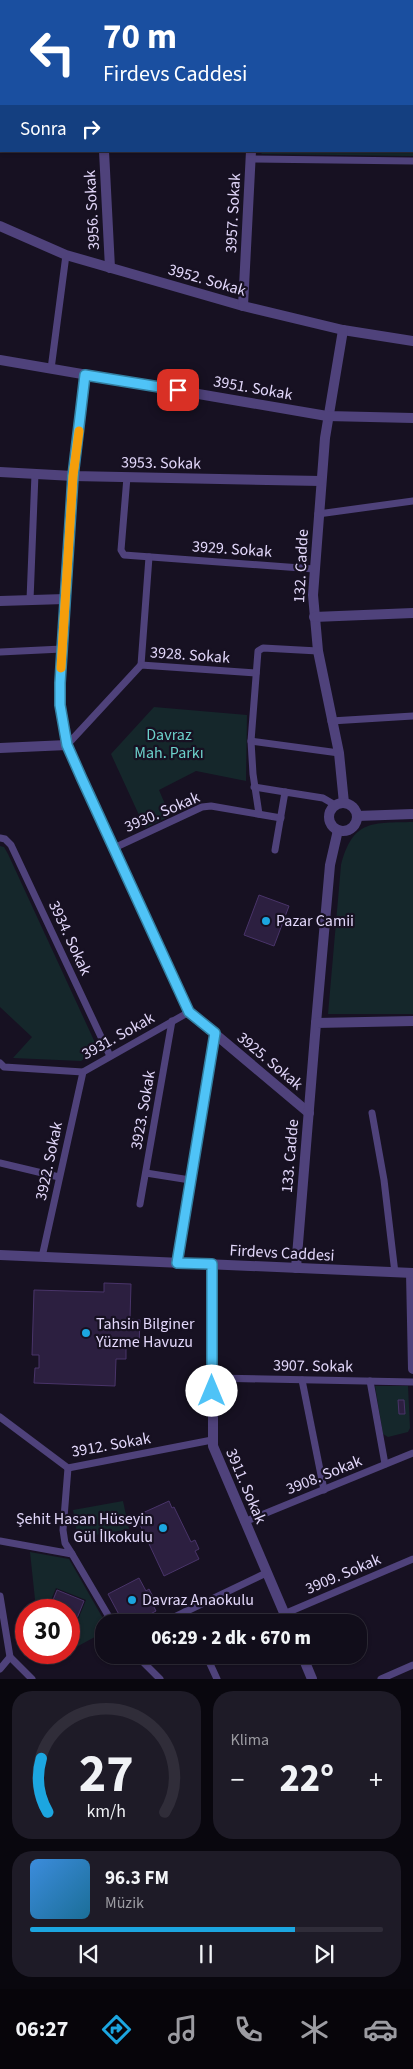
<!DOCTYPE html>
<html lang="tr">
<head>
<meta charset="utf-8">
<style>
  body { margin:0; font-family:"Source Sans 3",sans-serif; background:#1e1b27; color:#f1f3f6; height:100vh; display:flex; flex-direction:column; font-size:19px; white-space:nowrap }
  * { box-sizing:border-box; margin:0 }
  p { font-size:16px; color:#9c9ca2 }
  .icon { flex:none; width:28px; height:28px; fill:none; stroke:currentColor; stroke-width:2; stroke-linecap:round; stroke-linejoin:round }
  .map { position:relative; height:1679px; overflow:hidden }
  .sheet { display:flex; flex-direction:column; gap:12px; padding:12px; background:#09070e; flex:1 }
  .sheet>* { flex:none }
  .guide { position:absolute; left:0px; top:0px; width:414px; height:152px; box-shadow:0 1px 4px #0004,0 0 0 1px #302d39; background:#1a4fa0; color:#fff; overflow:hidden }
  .speed { position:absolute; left:15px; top:1599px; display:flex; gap:10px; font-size:25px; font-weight:700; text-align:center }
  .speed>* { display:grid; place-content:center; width:65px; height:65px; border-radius:50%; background:#110d1a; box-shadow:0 1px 4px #0004,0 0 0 1px #302d39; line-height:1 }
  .speed .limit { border:8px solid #d22; background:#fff; color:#111 }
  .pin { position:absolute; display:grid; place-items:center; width:42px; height:42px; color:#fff; margin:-21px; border-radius:10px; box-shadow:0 2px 8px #0006 }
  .me { position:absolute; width:55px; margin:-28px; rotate:0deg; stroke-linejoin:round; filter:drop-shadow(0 0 4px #0008) }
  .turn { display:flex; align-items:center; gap:18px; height:105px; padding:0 20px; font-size:22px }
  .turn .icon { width:65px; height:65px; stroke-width:2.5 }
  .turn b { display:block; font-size:35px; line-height:42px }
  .then { display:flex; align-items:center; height:48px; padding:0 20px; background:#0003; gap:10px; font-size:19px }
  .big { font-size:38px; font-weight:800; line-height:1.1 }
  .sheet .widget { flex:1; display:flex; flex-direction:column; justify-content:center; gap:8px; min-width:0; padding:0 18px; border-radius:20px; background:#1e1b27 }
  .sheet .dial { align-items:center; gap:0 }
  .dial svg { height:130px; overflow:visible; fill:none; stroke:#302d39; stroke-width:7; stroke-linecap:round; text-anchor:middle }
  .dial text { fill:#f1f3f6; stroke:none }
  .song { display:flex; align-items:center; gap:15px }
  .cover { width:60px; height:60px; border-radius:8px; background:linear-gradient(135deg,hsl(210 70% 55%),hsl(200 70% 35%)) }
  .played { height:5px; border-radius:2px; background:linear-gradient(90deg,#1ca6e0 75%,#302d39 75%) }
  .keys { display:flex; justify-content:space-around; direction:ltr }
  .heat { display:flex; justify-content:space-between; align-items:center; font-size:28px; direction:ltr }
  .sheet .tiles { flex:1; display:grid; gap:12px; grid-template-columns:1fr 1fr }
  .widget:last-child { grid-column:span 2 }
  .trip { position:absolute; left:95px; top:1614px; width:272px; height:50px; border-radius:20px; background:#110d1a; box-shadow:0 1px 4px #0004,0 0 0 1px #302d39; font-weight:800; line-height:50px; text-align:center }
  .dock { display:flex; height:80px; justify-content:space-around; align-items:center; background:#07050a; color:#9c9ca2 }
  .dock .icon { width:35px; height:35px }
  .dock .current { color:#1ca6e0 }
  .dock b { font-size:22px; color:#f1f3f6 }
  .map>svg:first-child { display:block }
  .green { fill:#15272b }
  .building { fill:#2c1f40; stroke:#493469 }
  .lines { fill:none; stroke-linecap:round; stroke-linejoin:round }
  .service { stroke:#4f427b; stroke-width:7 }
  .minor { stroke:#4f427b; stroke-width:10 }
  .tertiary { stroke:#4f427b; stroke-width:10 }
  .route-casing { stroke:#337fa1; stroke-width:12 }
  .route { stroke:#4fc3f7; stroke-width:9 }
  .slow { stroke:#f59e0b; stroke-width:9 }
  .poi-dot { fill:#1ca6e0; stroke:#171122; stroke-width:2 }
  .labels { text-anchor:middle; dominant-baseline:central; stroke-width:4.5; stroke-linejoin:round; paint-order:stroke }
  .street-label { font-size:16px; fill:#e2d7fa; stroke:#171122 }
  .park-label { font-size:16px; fill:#6cd1cb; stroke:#171122 }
  .poi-label { font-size:16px; fill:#e2d7fa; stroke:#171122; text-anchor:start }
</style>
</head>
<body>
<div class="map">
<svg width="413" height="1679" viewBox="0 0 413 1679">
  <rect width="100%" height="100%" fill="#171122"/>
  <g class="green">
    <path d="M 413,117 L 413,156 L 262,154 L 259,151 L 412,151 Z"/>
    <path d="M 154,707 L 247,715 L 246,781 L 196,771 L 159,790 L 170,816 L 145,828 L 111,754 Z"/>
    <path d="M 413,822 L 413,1014 L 328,1014 L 341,865 C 353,819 373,823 413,822 Z"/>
    <path d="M 0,846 L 4,847 L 8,854 L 97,1047 L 96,1051 L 81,1061 L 13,1058 L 32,1037 L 0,1007 Z"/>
    <path d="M 375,1386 L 408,1386 L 410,1428 L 408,1432 L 388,1437 L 383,1434 Z"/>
    <path d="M 123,1501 L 129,1529 L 78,1538 L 73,1510 Z"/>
    <path d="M 30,1552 L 69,1559 L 105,1622 L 104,1632 L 69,1651 L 69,1642 L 86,1600 L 56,1588 L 47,1609 L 36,1609 Z"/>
  </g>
  <g class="building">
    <path d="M 259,895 L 289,906 L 274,946 L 244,935 Z"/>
    <path d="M 104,1283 L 131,1284 L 130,1319 L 140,1320 L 139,1346 L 126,1346 L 126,1359 L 116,1359 L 115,1386 L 34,1383 L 35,1368 L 39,1368 L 39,1355 L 32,1355 L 34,1290 L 104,1292 Z"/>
    <path d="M 398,1400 L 404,1400 L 405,1414 L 399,1414 Z"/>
    <path d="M 169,1501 L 172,1508 L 174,1507 L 191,1542 L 195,1540 L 199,1549 L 195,1551 L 199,1559 L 164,1576 L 136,1516 Z"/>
    <path d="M 139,1578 L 146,1591 L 149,1589 L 154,1599 L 151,1601 L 156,1611 L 135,1622 L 123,1622 L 108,1594 Z"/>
    <path d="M 57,1590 L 84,1601 L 69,1638 L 69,1610 L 49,1610 Z"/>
  </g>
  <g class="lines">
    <g class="service">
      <path d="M 0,96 L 1,96"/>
      <path d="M 412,111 L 413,111"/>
      <path d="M 251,159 L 413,161"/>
      <path d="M 51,369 L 66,255"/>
      <path d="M 127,477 L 121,550 L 124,555 L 314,569"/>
      <path d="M 318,514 L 413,501"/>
      <path d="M 30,600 L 35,474"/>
      <path d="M 0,652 L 62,649"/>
      <path d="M 141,665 L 149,557"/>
      <path d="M 331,721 L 413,716"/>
      <path d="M 251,741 L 339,753"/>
      <path d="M 67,745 L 141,665 L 256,673"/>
      <path d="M 254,787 L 285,792"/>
      <path d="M 259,814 L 253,774 L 251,741 L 258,651 L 263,648 L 318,651"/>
      <path d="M 0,838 L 5,839 L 11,845 L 110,1056"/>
      <path d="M 114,848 L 202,807 L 211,806 L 281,818"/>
      <path d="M 275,850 L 285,792 L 323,798 L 335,805"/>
      <path d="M 0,1063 L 4,1067 L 83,1072 L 189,1012"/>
      <path d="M 372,1113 L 384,1180 L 395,1273"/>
      <path d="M 0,1163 L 59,1177"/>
      <path d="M 146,1173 L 190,1180"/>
      <path d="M 140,1204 L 172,1021"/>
      <path d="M 42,1257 L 83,1072"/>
      <path d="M 177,1263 L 215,1033"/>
      <path d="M 212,1378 L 413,1382"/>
      <path d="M 302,1380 L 324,1490"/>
      <path d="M 370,1381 L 385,1464"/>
      <path d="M 0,1417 L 68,1468 L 212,1440"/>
      <path d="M 244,1522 L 413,1453"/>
      <path d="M 0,1541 L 72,1554 L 65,1543 L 63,1530 L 68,1468"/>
      <path d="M 72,1554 L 112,1622"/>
      <path d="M 0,1596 L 10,1657 L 32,1679"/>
      <path d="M 185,1612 L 190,1622"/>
      <path d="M 284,1614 L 413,1559"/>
      <path d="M 164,1622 L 266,1573"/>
      <path d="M 136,1655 L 160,1679"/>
      <path d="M 206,1655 L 217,1679"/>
      <path d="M 0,1669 L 10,1657"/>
      <path d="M 381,1679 L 413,1665"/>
    </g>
    <g class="minor">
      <path d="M 199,0 L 209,1"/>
      <path d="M 119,1 L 119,0"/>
      <path d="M 262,1 L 263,0"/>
      <path d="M 412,28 L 413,28"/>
      <path d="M 104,151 L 110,268"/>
      <path d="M 0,226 L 66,255 L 243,306 L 343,330 L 413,341"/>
      <path d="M 243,306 L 251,151"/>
      <path d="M 343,330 L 325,438 L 313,595 L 318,651 L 339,753 L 344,803"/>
      <path d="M 0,472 L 73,476 L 321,481"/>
      <path d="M 0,601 L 65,599"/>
      <path d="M 314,617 L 413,613"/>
      <path d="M 67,745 L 60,705 L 60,683 L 73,476 L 85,375"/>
      <path d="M 0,748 L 67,745 L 189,1012 L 309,1113"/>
      <circle cx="343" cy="817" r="14"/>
      <path d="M 357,816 L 413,814"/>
      <path d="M 316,1023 L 330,865 L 338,830"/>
      <path d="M 213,1264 L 213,1446 L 288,1622"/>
      <path d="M 296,1268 L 316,1023 L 413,1021"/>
      <path d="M 411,1273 L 413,1369"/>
      <path d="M 302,1655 L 312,1679"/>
    </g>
    <g class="tertiary">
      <path d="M 0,360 L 327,416 L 413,418"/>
      <path d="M 0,1255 L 413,1273"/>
    </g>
  </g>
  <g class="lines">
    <g class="route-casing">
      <path id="route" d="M 178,390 L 85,375 L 73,476 L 60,683 L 60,705 L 67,745 L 82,779 L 189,1012 L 215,1033 L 177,1263 L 212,1264 L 212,1391"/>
    </g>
    <use href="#route" class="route"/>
    <path class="slow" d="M 61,668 L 73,476 L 79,431"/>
  </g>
  <g class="poi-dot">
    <circle cx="266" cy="921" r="5"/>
    <circle cx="86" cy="1333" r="5"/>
    <circle cx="163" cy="1528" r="5"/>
    <circle cx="132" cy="1600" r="5"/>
  </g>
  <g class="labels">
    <g class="street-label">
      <text transform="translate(92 210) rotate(-93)">3956. Sokak</text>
      <text transform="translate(233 213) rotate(-87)">3957. Sokak</text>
      <text transform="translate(207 280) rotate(16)">3952. Sokak</text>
      <text transform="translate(253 388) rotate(10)">3951. Sokak</text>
      <text transform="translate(161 463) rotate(1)">3953. Sokak</text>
      <text transform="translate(232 549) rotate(4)">3929. Sokak</text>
      <text transform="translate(301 566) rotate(-87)">132. Cadde</text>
      <text transform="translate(190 655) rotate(4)">3928. Sokak</text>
      <text transform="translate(162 812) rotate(-23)">3930. Sokak</text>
      <text transform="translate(70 938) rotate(65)">3934. Sokak</text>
      <text transform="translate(118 1036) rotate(-29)">3931. Sokak</text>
      <text transform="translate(270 1061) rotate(40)">3925. Sokak</text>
      <text transform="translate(143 1110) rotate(-80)">3923. Sokak</text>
      <text transform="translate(290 1156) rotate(-85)">133. Cadde</text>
      <text transform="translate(49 1161) rotate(-78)">3922. Sokak</text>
      <text transform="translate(282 1253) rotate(3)">Firdevs Caddesi</text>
      <text transform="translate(313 1366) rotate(1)">3907. Sokak</text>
      <text transform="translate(111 1445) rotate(-10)">3912. Sokak</text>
      <text transform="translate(324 1475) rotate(-22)">3908. Sokak</text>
      <text transform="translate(246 1486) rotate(67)">3911. Sokak</text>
      <text transform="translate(343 1574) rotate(-23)">3909. Sokak</text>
    </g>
    <g class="park-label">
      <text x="169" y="735">Davraz<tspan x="169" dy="18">Mah. Parkı</tspan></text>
    </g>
    <g class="poi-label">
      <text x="276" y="921">Pazar Camii</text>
      <text x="96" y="1324">Tahsin Bilginer<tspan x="96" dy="18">Yüzme Havuzu</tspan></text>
      <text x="153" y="1519" text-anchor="end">Şehit Hasan Hüseyin<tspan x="153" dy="18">Gül İlkokulu</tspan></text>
      <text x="142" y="1600">Davraz Anaokulu</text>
    </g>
  </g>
</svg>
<div class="speed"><div class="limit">30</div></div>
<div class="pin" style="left:178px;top:390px;background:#d93025"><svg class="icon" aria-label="arrive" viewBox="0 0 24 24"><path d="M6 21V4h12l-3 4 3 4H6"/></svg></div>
<svg class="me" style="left:212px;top:1391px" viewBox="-20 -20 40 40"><circle r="19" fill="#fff"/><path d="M0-13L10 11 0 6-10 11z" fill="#4fc3f7"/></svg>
<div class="trip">06:29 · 2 dk · 670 m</div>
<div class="guide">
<div class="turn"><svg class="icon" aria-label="left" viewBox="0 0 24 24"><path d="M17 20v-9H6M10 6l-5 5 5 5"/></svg><div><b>70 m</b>Firdevs Caddesi</div></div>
<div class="then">Sonra<svg class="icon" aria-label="right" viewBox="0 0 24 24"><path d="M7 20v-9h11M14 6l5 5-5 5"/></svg></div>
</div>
</div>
<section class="sheet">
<div class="tiles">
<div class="widget dial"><svg viewBox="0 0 100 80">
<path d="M14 69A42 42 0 1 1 86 69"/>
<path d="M14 69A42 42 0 0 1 10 36" stroke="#1ca6e0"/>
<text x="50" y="56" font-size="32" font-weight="700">27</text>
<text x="50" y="72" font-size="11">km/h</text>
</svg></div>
<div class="widget"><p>Klima</p>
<div class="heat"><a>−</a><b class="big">22°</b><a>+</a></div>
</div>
<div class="widget">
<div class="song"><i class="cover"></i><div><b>96.3 FM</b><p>Müzik</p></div></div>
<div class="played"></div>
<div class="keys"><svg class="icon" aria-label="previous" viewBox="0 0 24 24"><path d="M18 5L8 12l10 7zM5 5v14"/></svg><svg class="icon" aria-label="pause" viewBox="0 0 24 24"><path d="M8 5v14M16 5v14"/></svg><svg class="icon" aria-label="next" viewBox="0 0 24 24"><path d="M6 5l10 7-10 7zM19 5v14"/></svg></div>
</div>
</div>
</section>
<nav class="dock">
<b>06:27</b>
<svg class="icon current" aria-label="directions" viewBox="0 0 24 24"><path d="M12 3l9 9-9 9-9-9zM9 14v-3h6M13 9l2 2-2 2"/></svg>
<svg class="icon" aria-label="music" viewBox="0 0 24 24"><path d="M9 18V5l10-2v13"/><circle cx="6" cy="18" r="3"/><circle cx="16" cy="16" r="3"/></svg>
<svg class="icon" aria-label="phone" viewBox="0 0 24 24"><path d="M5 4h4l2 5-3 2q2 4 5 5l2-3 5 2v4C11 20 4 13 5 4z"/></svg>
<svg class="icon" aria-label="climate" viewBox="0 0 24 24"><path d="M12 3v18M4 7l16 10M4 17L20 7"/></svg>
<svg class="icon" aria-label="car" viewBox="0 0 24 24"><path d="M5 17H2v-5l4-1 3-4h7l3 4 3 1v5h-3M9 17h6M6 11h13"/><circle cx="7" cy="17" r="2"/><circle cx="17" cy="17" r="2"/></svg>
</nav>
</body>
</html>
